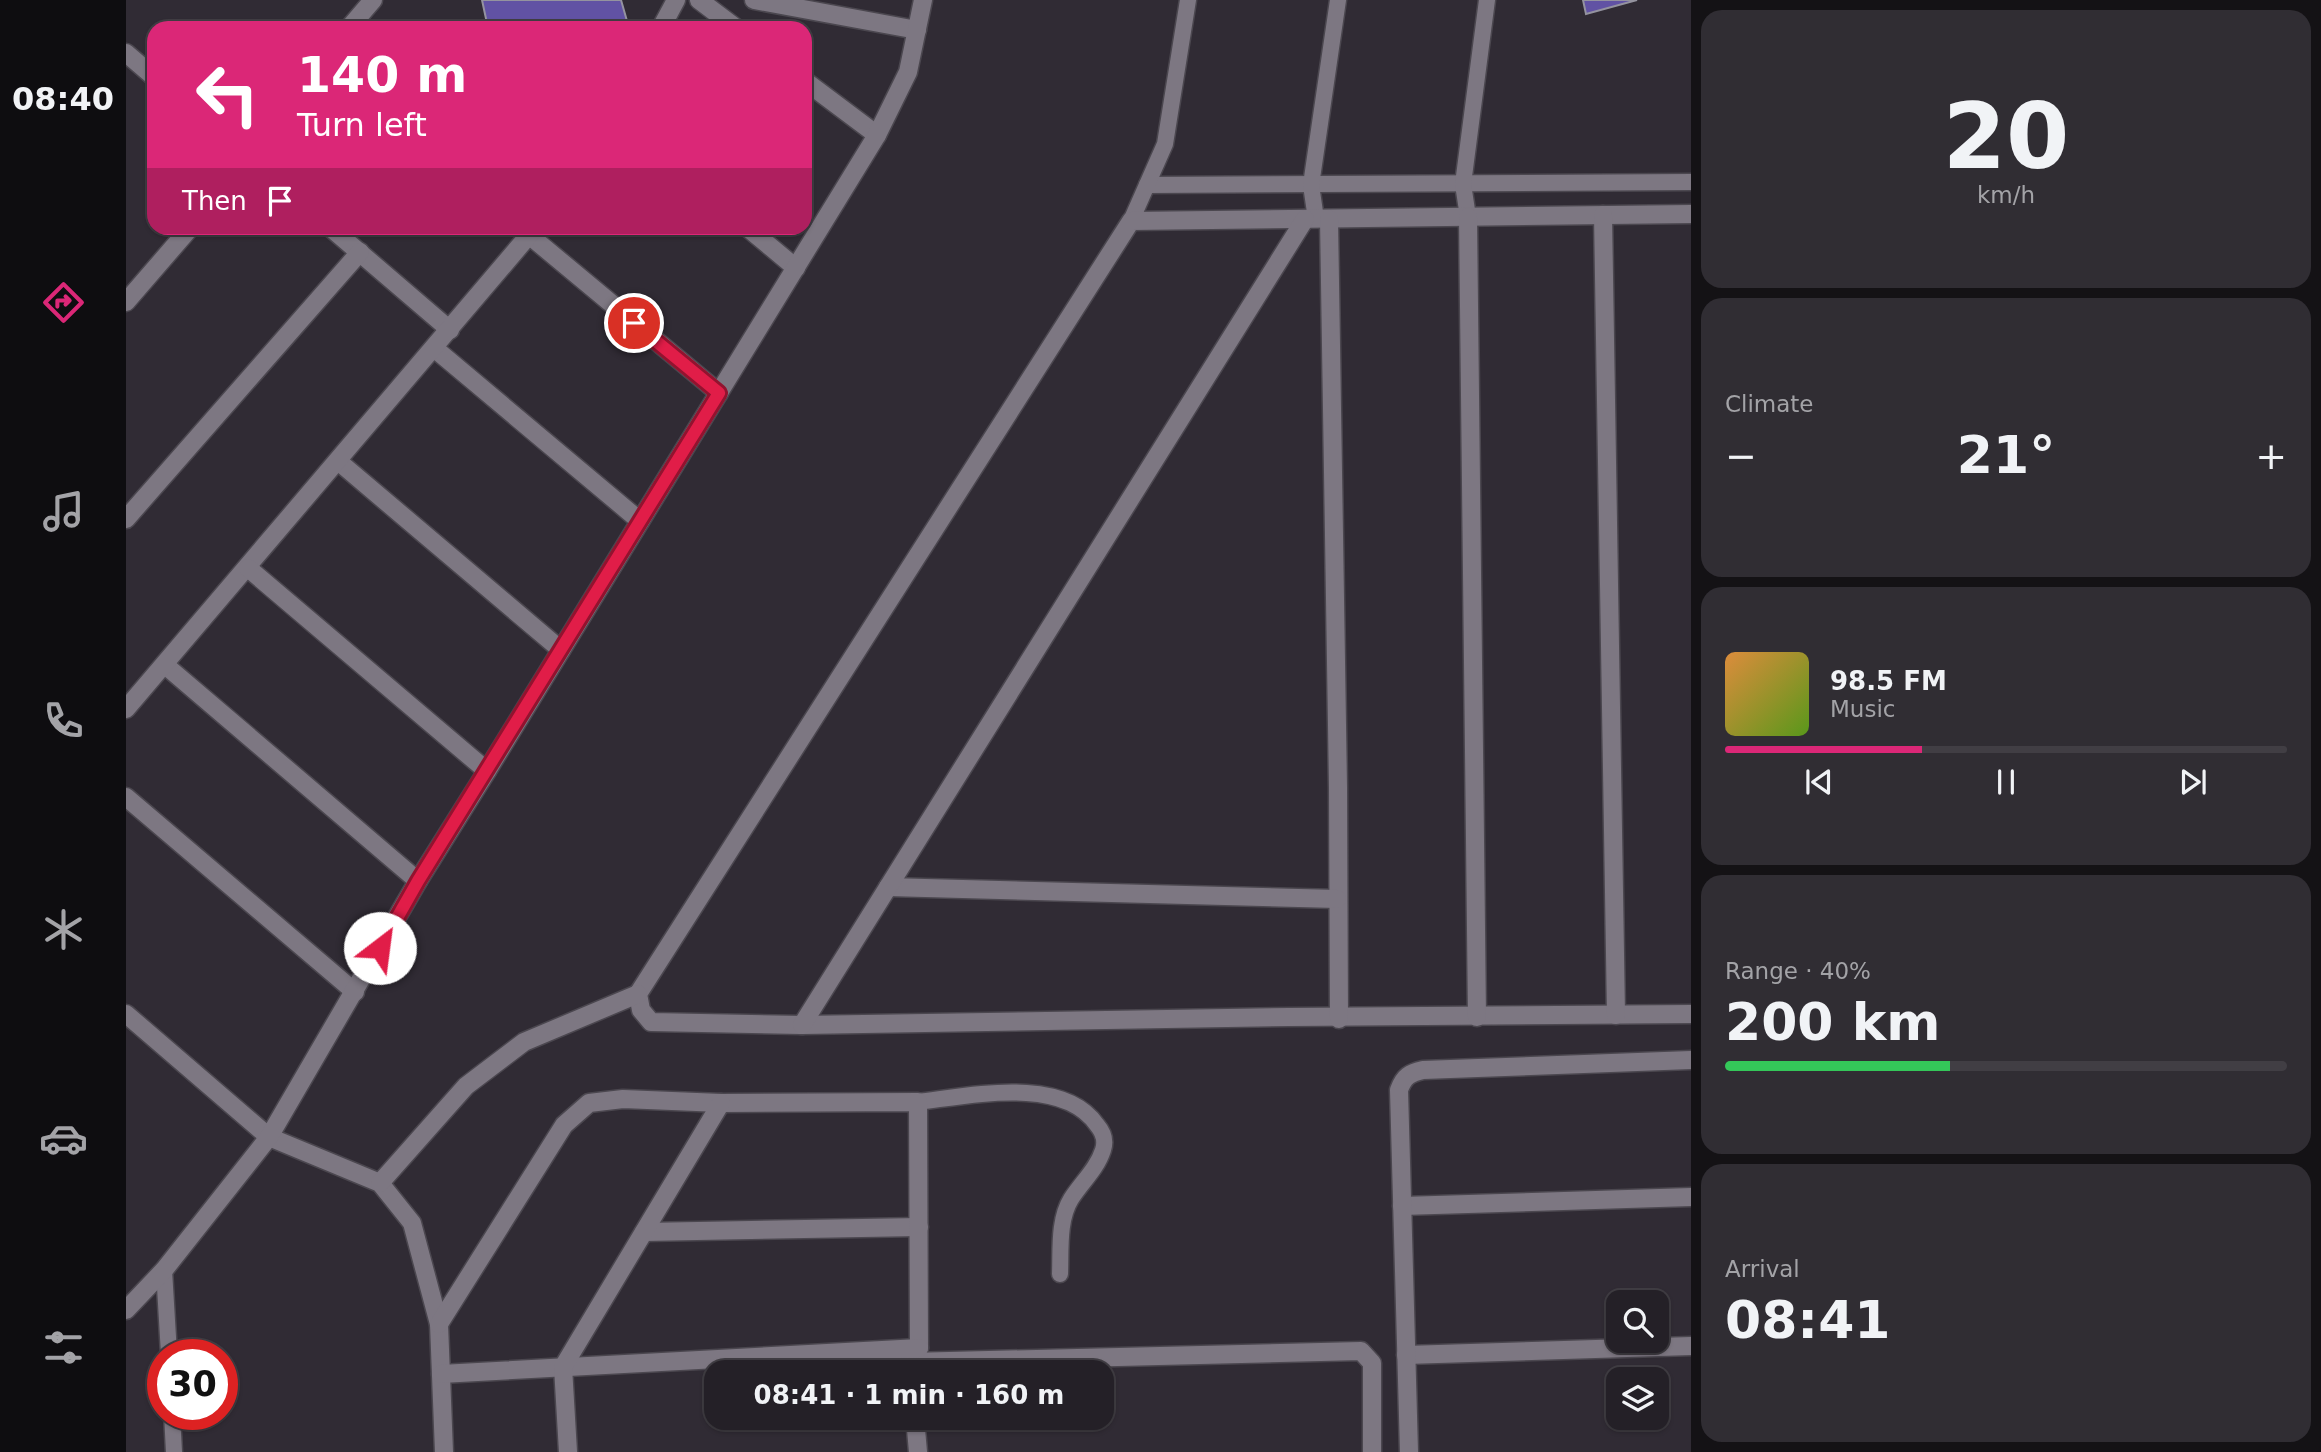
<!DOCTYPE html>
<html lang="en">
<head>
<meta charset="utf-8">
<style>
  body { margin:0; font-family:"DejaVu Sans",sans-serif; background:#302d33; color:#f1f3f6; height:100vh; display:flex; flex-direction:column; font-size:26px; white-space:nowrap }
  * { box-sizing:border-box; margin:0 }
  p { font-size:23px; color:#a3a3a7 }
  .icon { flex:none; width:38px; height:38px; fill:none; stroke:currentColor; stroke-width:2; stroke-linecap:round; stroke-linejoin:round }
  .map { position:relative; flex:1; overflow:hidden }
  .sheet { display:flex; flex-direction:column; gap:10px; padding:10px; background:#141215; width:630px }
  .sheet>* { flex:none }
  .guide { position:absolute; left:21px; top:21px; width:665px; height:214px; border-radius:21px; box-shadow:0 2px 5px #0004,0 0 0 2px #413e44; background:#db2777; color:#fff; overflow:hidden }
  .buttons { position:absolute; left:1480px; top:1290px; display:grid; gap:14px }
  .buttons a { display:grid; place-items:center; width:63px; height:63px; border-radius:14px; background:#242027; box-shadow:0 2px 5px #0004,0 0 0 2px #413e44; font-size:35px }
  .speed { position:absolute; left:21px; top:1339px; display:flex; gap:14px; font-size:35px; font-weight:700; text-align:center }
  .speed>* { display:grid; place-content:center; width:91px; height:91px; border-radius:50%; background:#242027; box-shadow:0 2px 5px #0004,0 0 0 2px #413e44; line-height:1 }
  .speed .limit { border:10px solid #d22; background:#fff; color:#111 }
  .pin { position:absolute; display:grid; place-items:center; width:60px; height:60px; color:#fff; margin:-30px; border:4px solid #fff; border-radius:50%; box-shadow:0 2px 7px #0007 }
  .me { position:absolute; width:77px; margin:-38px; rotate:30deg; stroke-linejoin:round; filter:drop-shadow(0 0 5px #0008) }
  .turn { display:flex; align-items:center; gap:24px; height:147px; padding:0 35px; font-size:32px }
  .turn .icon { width:91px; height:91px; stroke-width:2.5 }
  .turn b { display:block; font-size:49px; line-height:60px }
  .then { display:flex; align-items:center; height:66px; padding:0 35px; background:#0003; gap:14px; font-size:26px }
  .big { font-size:52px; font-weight:700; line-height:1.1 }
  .sheet .widget { flex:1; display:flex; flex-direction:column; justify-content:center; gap:10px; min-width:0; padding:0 24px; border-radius:21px; background:#302d33 }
  .sheet .dial { align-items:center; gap:0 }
  .dial b { font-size:91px; line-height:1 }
  .song { display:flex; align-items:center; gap:21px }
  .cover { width:84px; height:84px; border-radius:10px; background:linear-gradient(135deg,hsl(30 70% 55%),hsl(90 70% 35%)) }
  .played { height:7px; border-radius:4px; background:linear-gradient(90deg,#db2777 35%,#413e44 35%) }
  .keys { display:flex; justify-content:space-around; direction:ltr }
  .heat { display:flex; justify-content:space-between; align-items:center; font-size:38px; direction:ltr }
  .charge { height:10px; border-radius:5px; background:linear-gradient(90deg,#34c759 40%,#413e44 0) }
  .trip { position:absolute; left:578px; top:1360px; width:410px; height:70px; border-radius:21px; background:#242027; box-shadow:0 2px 5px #0004,0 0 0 2px #413e44; font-weight:700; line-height:70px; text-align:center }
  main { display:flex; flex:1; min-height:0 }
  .tab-bar { display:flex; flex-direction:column; width:126px; justify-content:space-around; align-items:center; background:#0e0d10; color:#a3a3a7 }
  .tab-bar .icon { width:49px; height:49px }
  .tab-bar .active { color:#db2777 }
  .tab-bar b { font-size:32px; color:#f1f3f6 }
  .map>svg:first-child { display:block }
  .building { fill:#6152a4; stroke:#94939f; stroke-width:2 }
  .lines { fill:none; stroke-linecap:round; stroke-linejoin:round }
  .lane-casing { stroke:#4b474f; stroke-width:19 }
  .street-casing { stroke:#4b474f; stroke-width:21 }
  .lane { stroke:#7d7782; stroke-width:16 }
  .street { stroke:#7d7782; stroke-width:18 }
  .route-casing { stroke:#92132f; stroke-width:18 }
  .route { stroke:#e11d48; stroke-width:12 }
</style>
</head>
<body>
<main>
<nav class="tab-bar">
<b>08:40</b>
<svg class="icon active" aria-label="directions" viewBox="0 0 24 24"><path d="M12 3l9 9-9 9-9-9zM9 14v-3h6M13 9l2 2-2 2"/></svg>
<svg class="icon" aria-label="music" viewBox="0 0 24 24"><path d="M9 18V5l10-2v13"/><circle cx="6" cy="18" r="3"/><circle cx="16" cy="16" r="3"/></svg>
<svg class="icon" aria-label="phone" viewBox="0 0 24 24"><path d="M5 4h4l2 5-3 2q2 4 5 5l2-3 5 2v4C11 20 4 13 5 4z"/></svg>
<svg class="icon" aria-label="climate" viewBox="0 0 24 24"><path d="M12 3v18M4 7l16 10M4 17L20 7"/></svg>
<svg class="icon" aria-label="car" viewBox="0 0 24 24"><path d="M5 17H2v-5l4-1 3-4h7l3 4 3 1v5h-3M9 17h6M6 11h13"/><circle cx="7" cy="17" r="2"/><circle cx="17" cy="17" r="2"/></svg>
<svg class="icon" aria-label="filters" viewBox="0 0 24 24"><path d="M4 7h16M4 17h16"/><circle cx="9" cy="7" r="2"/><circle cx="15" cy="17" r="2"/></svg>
</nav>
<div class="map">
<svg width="1565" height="1452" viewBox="0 0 1565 1452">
  <rect width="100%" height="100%" fill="#302b34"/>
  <g class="building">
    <path d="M 356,0 L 495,0 L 503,28 L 362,28 Z"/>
    <path d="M 1457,0 L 1511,0 L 1460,14 Z"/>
  </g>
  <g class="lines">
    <g class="lane-casing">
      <g id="lane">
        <path d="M 1021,185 L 1565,182"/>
        <path d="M 1342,217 L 1337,184 L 1361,0"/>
        <path d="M 1190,219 L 1185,185 L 1212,0"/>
        <path d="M 1005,221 L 1039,144 L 1062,0"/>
        <path d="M 792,1102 C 843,1096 937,1075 971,1125 C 977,1132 980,1141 977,1150 C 971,1169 955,1183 945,1199 C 932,1220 935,1251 934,1274"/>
        <path d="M 38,1270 L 43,1354"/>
        <path d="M 46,1414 L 48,1452"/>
      </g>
    </g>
    <g class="street-casing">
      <g id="street">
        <path d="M 573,0 L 610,28"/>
        <path d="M 628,0 L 791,30"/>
        <path d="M 223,28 L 247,0"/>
        <path d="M 535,28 L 550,0"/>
        <path d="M 0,53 L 28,77"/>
        <path d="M 679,81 L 751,135"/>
        <path d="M 1565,214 L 1005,221 L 512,994 L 515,1010 L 525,1022 L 676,1025 L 1163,1017 L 1565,1014"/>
        <path d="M 1477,215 L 1490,1015"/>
        <path d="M 1342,217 L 1351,1017"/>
        <path d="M 1203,219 L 1212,788 L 1213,1019"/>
        <path d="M 205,228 L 324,330"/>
        <path d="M 622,228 L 670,268"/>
        <path d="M 403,235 L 593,393"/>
        <path d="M 0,302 L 64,228"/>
        <path d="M 308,348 L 514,521"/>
        <path d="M 212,461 L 435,650"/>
        <path d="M 0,519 L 234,252"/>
        <path d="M 39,665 L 292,881"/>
        <path d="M 0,709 L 409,228"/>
        <path d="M 361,771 L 751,135 L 782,72 L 797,0"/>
        <path d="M 0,797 L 229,992"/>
        <path d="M 762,887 L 1211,899"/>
        <path d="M 0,1014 L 143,1137 L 254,1183 L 286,1223 L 313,1324 L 318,1452"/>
        <path d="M 676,1025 L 1179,219"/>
        <path d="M 254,1183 L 340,1086 L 398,1042 L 512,994"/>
        <path d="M 1276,1206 L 1565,1197"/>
        <path d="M 518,1232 L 793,1227"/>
        <path d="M 0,1310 L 38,1270 L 143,1137 L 292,881 L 361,771 L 122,568"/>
        <path d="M 313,1324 L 438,1125 L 463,1103 L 497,1099 L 595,1103 L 792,1102 L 793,1348 L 783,1362 L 784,1372"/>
        <path d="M 1280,1355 L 1565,1346"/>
        <path d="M 783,1362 L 1235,1351 L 1246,1363 L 1246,1452"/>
        <path d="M 315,1374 L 793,1348"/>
        <path d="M 789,1418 L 792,1452"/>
        <path d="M 442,1452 L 437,1367 L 595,1103"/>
        <path d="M 1283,1452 L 1273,1090 C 1278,1076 1284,1073 1297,1070 L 1565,1060"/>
      </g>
    </g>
    <use href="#lane" class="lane"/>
    <use href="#street" class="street"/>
  </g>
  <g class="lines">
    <g class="route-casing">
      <path id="route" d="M 254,948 L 292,881 L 593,393 L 508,323"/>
    </g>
    <use href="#route" class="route"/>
  </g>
</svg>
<div class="buttons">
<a><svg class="icon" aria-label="search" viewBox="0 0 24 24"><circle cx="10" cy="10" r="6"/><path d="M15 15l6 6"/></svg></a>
<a><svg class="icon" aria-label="layers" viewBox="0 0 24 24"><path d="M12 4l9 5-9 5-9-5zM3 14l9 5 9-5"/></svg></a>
</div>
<div class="speed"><div class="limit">30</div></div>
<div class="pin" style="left:508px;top:323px;background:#d93025"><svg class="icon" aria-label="arrive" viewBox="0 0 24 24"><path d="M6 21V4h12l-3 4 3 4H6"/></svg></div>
<svg class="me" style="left:254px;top:948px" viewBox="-20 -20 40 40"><circle r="19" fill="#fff"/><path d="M0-13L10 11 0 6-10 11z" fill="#e11d48"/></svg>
<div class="trip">08:41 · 1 min · 160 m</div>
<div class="guide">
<div class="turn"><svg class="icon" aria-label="left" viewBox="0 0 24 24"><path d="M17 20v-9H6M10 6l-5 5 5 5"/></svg><div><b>140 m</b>Turn left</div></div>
<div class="then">Then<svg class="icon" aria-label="arrive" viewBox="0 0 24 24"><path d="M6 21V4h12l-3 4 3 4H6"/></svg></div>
</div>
</div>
<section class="sheet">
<div class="widget dial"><b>20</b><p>km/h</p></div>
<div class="widget"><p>Climate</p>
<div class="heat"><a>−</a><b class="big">21°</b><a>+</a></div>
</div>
<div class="widget">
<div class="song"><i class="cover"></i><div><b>98.5 FM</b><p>Music</p></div></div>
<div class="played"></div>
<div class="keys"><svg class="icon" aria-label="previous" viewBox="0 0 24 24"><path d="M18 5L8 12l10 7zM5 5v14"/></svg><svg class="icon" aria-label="pause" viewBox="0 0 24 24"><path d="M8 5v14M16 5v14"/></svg><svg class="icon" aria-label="next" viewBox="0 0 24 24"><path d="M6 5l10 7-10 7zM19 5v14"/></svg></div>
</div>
<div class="widget"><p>Range · 40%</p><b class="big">200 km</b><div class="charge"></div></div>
<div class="widget"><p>Arrival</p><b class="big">08:41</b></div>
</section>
</main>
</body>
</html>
